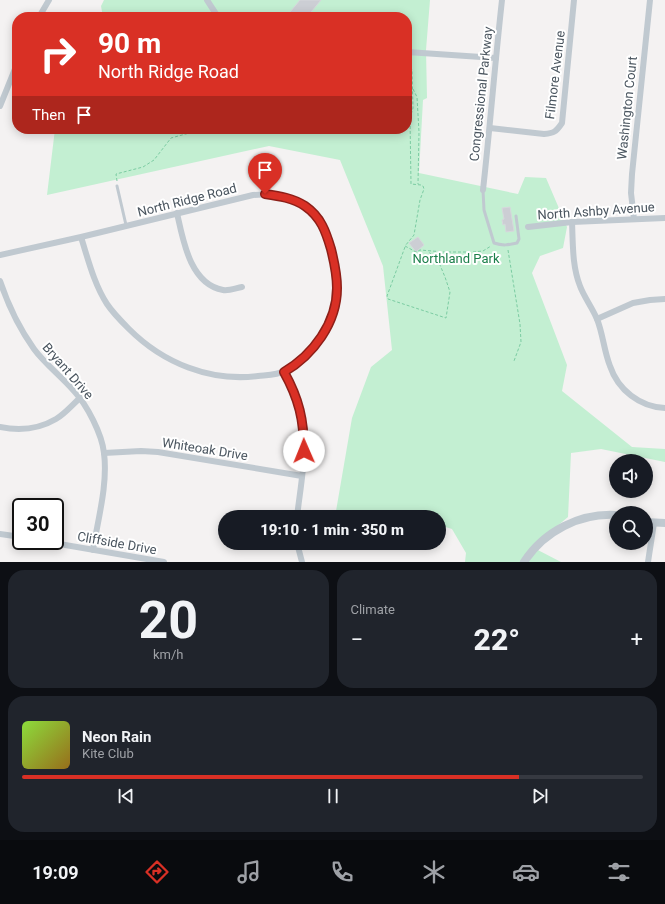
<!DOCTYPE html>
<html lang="en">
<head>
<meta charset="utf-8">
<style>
  body { margin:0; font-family:Roboto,sans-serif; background:#20242c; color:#f1f3f6; height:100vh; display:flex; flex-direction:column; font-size:15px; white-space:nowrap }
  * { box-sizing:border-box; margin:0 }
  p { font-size:13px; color:#9ea1a6 }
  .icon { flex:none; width:22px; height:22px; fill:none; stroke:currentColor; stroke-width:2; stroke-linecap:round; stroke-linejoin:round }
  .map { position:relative; height:562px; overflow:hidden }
  .side { display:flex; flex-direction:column; gap:8px; padding:8px; background:#0d0f14; flex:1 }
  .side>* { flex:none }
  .top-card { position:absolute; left:12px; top:12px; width:400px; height:122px; border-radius:16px; box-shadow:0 2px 10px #0003; background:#d93025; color:#fff; overflow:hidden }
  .tools { position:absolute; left:609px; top:454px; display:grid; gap:8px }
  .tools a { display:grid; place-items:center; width:44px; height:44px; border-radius:50%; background:#171b24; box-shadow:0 2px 10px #0003; font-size:20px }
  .speed { position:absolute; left:12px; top:498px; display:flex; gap:8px; font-size:20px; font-weight:700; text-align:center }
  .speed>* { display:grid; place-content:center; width:52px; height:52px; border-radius:50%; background:#171b24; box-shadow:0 2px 10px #0003; line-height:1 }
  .speed .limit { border:2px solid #111; border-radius:6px; background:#fff; color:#111 }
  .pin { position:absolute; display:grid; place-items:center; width:34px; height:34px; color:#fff; margin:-41px -17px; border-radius:50% 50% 50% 0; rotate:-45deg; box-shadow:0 0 4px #0007 }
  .pin .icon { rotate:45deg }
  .me { position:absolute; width:44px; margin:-22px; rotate:359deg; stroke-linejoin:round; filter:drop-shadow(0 0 3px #0008) }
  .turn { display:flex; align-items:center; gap:14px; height:84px; padding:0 20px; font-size:18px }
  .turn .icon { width:52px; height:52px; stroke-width:2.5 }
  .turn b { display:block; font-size:28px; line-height:34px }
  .then { display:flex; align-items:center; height:38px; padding:0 20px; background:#0003; gap:8px; font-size:15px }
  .big { font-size:30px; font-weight:800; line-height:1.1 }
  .side .widget { flex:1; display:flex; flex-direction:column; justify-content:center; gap:6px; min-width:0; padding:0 14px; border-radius:16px; background:#20242c }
  .side .dial { align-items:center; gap:0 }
  .dial b { font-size:52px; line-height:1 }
  .song { display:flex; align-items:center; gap:12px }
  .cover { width:48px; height:48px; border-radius:6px; background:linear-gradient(135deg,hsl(90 70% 55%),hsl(40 70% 35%)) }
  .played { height:4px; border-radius:2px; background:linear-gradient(90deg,#d93025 80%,#363941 80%) }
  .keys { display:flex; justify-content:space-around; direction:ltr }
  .heat { display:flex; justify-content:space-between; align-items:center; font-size:22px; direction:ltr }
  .side .tiles { flex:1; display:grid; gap:8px; grid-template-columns:1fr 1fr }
  .widget:last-child { grid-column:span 2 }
  .trip { position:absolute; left:218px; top:510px; width:228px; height:40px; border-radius:20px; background:#171b24; box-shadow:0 2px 10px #0003; font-weight:800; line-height:40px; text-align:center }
  .tabs { display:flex; height:64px; justify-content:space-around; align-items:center; background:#090b0e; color:#9ea1a6 }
  .tabs .icon { width:28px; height:28px }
  .tabs .active { color:#d93025 }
  .tabs b { font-size:18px; color:#f1f3f6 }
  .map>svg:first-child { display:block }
  .green { fill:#c3efd2 }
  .building { fill:#ccced4; stroke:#d6d8dc }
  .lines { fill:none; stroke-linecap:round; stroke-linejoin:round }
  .path { stroke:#7bcca2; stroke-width:1; stroke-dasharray:3 2; stroke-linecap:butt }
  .service { stroke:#c0c9d0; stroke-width:3 }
  .minor { stroke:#c0c9d0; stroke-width:6 }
  .tertiary { stroke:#c0c9d0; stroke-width:8 }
  .route-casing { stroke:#8d1f18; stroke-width:10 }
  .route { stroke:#d93025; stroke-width:7 }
  .labels { text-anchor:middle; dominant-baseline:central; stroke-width:4; stroke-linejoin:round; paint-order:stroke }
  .street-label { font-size:13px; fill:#4a555f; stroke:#fff }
  .park-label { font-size:13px; fill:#1b7f4a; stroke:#fff }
</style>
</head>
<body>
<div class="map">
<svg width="665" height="562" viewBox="0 0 665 562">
  <rect width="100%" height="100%" fill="#f4f2f2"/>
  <path class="green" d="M 104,0 L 430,0 L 426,50 L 427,98 L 423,100 L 419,173 L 518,194 L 525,177 L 546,178 L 567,227 L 563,248 L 540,256 L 532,273 L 567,365 L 562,391 L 632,447 L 665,449 L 665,462 L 601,449 L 571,453 L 568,517 L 532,547 L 561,562 L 465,562 L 466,553 L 452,529 L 439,525 L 439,517 L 335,517 L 352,418 L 371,367 L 392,350 L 383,266 L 340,160 L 269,146 L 47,195 L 55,129 L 407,129 L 407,17 L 103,17 L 101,6 Z"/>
  <g class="building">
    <path d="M 300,0 L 321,0 L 307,17 L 286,17 Z"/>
    <path d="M 510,207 L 514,231 L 506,232 L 505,224 L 503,225 L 502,220 L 504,219 L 502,208 Z"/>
    <path d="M 418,237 L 424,245 L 416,252 L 409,243 Z"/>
  </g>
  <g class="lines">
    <g class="path">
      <path d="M 407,64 L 411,66 L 412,71 L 413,108 L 410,118 L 411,184 L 421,185 L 423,186 L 424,189 L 420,200 L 414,235 L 405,246 L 416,252 L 420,250 L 444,252 L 473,252 L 483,251 L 491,246"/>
      <path d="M 413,89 L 417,97 L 419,132 L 418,184"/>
      <path d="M 117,181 L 116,174 L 143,167 L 154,160 L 171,138 L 204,129"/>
      <path d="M 405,247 L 387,296 L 388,299 L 446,318 L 450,292 L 445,277 L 440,265 L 429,252"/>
      <path d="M 508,250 L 520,324 L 521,342 L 514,361"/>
    </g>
    <g class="service">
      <path d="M 117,186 L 126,225"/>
      <path d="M 483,190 L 484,210 L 494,243 C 503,246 508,245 517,243 L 519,239 L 516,216"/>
    </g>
    <g class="minor">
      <path d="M 207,0 L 218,17"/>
      <path d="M 39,17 L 49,0"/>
      <path d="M 407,52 L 496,58"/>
      <path d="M 0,106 L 17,64"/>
      <path d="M 490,128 L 544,134 C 554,133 556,132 562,123 L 574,0"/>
      <path d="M 483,190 C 490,127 495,63 502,0"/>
      <path d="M 177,213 C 183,240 190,284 223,290 C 229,291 236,288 242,287"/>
      <path d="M 634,219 L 631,193 L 632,174 L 650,0"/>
      <path d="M 572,222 C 573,243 572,266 580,286 C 584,297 592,307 597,319 C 603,334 604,351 610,366 C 618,390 640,407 665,408"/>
      <path d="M 528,227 L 572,222 L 665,218"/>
      <path d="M 0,255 L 81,237 L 253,195 C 285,192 318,203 328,237 C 332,254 337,271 337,288 C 338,308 328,328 317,344 C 309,354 297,366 285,371 C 277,375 267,375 258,376 C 210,382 163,363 129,329 C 121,321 113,313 107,304 C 94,284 88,259 81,237"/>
      <path d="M 0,281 C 8,305 19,328 34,349 C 45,364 61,376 74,391 C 87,405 102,434 104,453 C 108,484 98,519 93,550"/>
      <path d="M 597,319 L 633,303 L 650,300 L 665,299"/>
      <path d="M 284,372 C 290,383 295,394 299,406 C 310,442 301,481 297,517"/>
      <path d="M 0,427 C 19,431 39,429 56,419 C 65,414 72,405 80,398"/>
      <path d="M 104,453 L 141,451 L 158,452 L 302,476"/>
      <path d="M 0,534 L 21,537"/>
      <path d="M 42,541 L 164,562"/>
      <path d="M 297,543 L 302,562"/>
      <path d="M 648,562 L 654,523"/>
    </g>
    <g class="tertiary">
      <path d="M 646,522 L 665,523"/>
      <path d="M 524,562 C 544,531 580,513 616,515"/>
    </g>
  </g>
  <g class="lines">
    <g class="route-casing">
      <path id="route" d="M 265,194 C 279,196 293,198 305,206 C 321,217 326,232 331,249 C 334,261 337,275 337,288 C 337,323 313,355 284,372 C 299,399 304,420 304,451"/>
    </g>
    <use href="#route" class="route"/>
  </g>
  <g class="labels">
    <g class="street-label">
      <text transform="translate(555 75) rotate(-83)">Filmore Avenue</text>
      <text transform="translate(481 94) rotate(-84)">Congressional Parkway</text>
      <text transform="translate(627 108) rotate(-84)">Washington Court</text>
      <text transform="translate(187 200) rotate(-14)">North Ridge Road</text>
      <text transform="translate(596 211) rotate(-4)">North Ashby Avenue</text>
      <text transform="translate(68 371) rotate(49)">Bryant Drive</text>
      <text transform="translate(205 449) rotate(9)">Whiteoak Drive</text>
      <text transform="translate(117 543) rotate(10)">Cliffside Drive</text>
    </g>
    <g class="park-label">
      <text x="456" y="258">Northland Park</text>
    </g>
  </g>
</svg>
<div class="tools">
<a><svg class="icon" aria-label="sound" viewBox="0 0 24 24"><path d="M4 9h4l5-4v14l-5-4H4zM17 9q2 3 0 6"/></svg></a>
<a><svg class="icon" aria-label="search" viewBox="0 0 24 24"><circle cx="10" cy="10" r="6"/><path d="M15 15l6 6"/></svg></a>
</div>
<div class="speed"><div class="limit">30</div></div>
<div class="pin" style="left:265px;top:194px;background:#d93025"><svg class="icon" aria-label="arrive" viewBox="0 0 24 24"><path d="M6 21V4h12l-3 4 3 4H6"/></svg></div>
<svg class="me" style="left:304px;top:451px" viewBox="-20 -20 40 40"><circle r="19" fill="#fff"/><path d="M0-13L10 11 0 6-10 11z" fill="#d93025"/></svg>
<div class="trip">19:10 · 1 min · 350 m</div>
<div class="top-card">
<div class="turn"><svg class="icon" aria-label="right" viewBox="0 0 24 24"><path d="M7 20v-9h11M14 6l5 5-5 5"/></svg><div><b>90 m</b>North Ridge Road</div></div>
<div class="then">Then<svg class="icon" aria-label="arrive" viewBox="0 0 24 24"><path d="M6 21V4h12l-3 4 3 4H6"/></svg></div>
</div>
</div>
<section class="side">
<div class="tiles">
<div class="widget dial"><b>20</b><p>km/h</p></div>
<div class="widget"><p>Climate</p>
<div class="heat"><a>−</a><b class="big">22°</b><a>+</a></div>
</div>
<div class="widget">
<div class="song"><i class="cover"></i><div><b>Neon Rain</b><p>Kite Club</p></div></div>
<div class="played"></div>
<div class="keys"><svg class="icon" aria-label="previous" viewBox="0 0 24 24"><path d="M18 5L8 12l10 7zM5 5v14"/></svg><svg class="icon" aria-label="pause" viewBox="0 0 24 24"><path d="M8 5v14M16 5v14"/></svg><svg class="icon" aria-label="next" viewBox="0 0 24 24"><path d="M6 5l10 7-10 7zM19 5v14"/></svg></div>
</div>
</div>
</section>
<nav class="tabs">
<b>19:09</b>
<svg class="icon active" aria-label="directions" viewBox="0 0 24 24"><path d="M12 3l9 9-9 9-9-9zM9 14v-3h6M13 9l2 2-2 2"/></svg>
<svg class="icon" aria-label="music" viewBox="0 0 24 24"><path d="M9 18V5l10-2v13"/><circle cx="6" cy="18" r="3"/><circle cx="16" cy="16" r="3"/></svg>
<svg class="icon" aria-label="phone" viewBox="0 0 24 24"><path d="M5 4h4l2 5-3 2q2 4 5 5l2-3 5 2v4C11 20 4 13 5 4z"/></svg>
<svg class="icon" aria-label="climate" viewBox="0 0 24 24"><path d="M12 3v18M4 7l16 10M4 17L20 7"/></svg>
<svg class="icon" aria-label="car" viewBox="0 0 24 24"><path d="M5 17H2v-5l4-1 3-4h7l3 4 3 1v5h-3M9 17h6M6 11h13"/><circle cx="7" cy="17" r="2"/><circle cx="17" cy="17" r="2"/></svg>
<svg class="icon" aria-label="filters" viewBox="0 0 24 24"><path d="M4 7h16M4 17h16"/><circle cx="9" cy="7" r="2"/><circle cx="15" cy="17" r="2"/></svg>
</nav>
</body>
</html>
